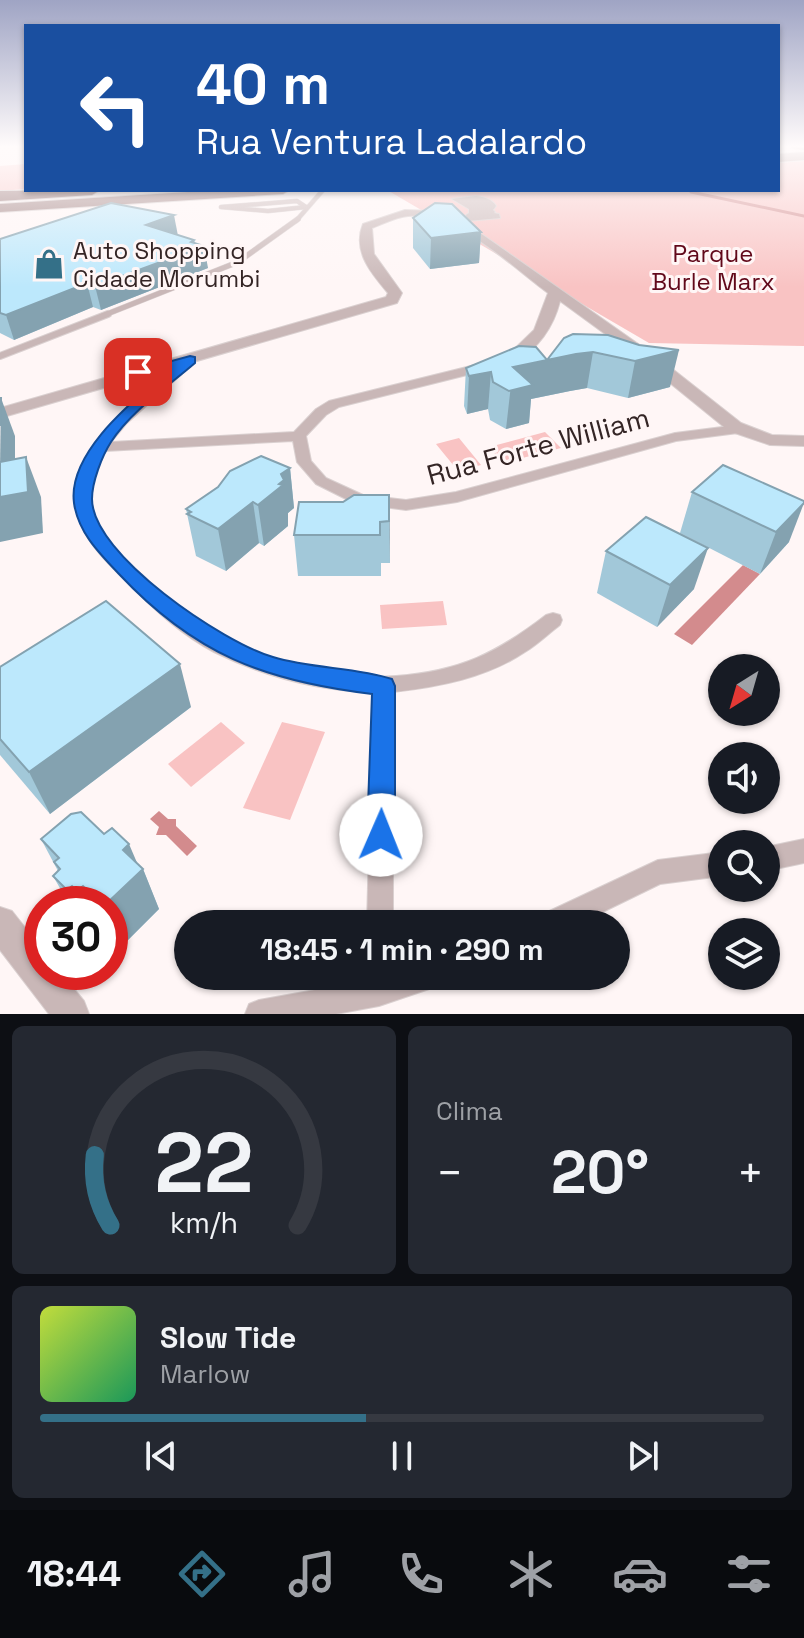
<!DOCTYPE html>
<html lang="pt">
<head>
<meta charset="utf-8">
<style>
  body { margin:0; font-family:"Space Grotesk",sans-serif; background:#242831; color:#f1f3f6; height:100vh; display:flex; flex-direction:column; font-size:30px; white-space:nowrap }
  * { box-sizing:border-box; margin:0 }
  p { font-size:26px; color:#9ea1a6 }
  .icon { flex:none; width:44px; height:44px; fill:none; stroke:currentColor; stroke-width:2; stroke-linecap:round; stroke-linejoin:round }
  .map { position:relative; height:1014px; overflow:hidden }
  .side { display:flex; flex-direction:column; gap:12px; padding:12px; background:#0d0f14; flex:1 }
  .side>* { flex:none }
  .guide { position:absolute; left:24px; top:24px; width:756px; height:168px; border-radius:0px; box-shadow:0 2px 6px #0004; background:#1a4fa0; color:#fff; overflow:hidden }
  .needle { width:52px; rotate:217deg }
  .tools { position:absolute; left:708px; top:654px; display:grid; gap:16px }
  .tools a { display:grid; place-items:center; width:72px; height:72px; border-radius:50%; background:#171b24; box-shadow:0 2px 6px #0004; font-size:40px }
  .speed { position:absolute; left:24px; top:886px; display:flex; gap:16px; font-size:40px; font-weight:700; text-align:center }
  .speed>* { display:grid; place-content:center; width:104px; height:104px; border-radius:50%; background:#171b24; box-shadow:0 2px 6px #0004; line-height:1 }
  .speed .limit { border:12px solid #d22; background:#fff; color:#111 }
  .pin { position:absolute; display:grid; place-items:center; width:68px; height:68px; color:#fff; margin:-34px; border-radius:16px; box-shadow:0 4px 12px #0006 }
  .me { position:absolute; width:88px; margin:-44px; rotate:1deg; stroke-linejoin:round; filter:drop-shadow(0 0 6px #0008) }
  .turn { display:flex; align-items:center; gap:28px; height:168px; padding:0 40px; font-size:36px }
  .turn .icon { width:104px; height:104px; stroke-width:2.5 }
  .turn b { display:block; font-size:56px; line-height:68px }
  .big { font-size:60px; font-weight:700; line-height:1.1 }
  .side .widget { flex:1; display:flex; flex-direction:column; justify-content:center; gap:12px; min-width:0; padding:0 28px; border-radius:12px; background:#242831 }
  .side .dial { align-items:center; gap:0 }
  .dial svg { height:208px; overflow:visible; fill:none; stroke:#363941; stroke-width:7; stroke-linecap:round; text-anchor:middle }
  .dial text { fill:#f1f3f6; stroke:none }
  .song { display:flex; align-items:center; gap:24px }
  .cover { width:96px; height:96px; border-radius:12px; background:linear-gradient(135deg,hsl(70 70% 55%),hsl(150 70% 35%)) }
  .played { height:8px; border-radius:4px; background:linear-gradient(90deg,#347088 45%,#363941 45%) }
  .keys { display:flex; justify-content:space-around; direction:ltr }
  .heat { display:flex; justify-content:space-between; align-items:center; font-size:44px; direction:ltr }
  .side .tiles { flex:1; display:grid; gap:12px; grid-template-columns:1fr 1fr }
  .widget:last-child { grid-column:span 2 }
  .trip { position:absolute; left:174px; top:910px; width:456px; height:80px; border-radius:40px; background:#171b24; box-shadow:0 2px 6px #0004; font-weight:700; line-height:80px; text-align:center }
  .tab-bar { display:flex; height:128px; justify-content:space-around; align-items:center; background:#090b0e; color:#9ea1a6 }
  .tab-bar .icon { width:56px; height:56px }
  .tab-bar .selected { color:#347088 }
  .tab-bar b { font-size:36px; color:#f1f3f6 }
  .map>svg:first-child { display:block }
  .green { fill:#f9c3c3 }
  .water { fill:#d38b8d }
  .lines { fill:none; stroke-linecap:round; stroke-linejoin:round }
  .stream { stroke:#d38b8d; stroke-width:3 }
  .service-far2-casing { stroke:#dad0d0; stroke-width:5 }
  .service-far1-casing { stroke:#dad0d0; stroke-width:6 }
  .service-casing { stroke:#dad0d0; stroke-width:8 }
  .pedestrian-casing { stroke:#dad0d0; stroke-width:2 }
  .minor-casing { stroke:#dad0d0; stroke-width:2 }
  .tertiary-casing { stroke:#dad0d0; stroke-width:2 }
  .primary-casing { stroke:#dad0d0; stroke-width:2 }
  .motorway-casing { stroke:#dad0d0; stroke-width:2 }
  .service-far2 { stroke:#c9b7b7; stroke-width:4 }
  .service-far1 { stroke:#c9b7b7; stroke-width:5 }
  .service { stroke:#c9b7b7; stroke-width:6 }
  .pedestrian { fill:#c9b7b7; fill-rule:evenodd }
  .minor { fill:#c9b7b7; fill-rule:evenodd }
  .tertiary { fill:#c9b7b7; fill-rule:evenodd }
  .primary { fill:#9f8080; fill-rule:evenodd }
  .motorway { fill:#906c6d; fill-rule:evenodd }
  .wall { fill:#a2c8d9 }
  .shaded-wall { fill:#84a2b0 }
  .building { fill:#bce8fc; stroke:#84a2b0; stroke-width:2 }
  .route { fill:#1a73e8; stroke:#114b97; stroke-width:2 }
  .labels { text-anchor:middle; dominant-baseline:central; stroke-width:6; stroke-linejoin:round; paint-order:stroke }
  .far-poi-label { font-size:24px; fill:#342525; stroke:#fff6f6; text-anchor:start }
  .far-park-label { font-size:24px; fill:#61081a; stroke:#fff6f6 }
  .street-label { font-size:28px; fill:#342525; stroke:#fff6f6 }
</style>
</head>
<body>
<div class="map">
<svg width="804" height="1014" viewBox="0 0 804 1014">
  <rect width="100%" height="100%" fill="#fff6f6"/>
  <g class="green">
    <path d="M 804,161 L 804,346 L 649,343 L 387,190 L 778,190 L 778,163 Z"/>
    <path d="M 26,164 L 26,189 L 0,191 L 0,166 Z"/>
    <path d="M 545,432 L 561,448 L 503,463 L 489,447 Z"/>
    <path d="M 459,438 L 481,465 L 458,471 L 436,444 Z"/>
    <path d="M 443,601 L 447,625 L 382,629 L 380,605 Z"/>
    <path d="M 221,722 L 245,743 L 191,787 L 168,764 Z"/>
    <path d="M 282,722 L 325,732 L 290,820 L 243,808 Z"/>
  </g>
  <g class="water">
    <path d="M 743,565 L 760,574 L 692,645 L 674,634 Z"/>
    <path d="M 159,811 L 168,819 L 176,819 L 176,826 L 197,846 L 187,856 L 166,835 L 156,835 L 159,827 L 150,819 Z"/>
  </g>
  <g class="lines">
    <path class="stream" d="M 691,192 L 804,216"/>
    <g class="service-far2-casing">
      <g id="service-far2">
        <path d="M 297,201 L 306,207 L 268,211 L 221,207 Z"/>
        <path d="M 296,221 L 323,190"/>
      </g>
    </g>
    <g class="service-far1-casing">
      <path id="service-far1" d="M 102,316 L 238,262 L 298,219"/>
    </g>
    <g class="service-casing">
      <path id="service" d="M 0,356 L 108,314"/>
    </g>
    <g class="pedestrian-casing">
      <path id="pedestrian" d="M 476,196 C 484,197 492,199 496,206 L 493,210 L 495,212 L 494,213 L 499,214 L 500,218 L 467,221 L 466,215 L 469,213 L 469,209 L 452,199 Z"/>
    </g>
    <g class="minor-casing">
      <g id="minor">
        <path d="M 190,356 L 194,357 L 194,363 L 126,424 L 111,442 L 294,432 L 316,409 L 329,401 L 487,362 L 491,363 L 491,369 L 339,407 L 326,415 L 306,436 L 311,461 L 326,478 L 363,495 L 406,500 L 456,492 L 675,433 L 738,425 L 745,429 L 738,433 L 676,441 L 457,502 L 406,510 L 354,503 L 316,484 L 297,462 L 293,441 L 105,451 C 93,469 87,495 93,515 C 100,539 121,556 139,572 C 177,608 214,637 264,657 C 304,672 353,679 396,676 C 460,671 497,653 546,615 L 553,613 L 560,615 L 562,620 L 560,625 C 548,634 537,645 525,652 C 486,678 439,687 393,692 L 393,924 L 367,924 L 373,692 C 318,691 263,676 214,652 C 183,636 157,612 133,588 C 117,572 100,557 88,538 C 60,495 86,446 120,415 C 134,402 176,362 190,356 Z"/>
        <path d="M 804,839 L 804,863 L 766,871 L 766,847 Z"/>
        <path d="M 722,852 L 722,876 L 660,884 L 578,924 L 537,924 L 541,915 L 658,860 Z"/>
        <path d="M 365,976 L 442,976 L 438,986 L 379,1006 L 336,1014 L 245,1014 L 249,1004 L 259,1000 L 365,981 Z"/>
      </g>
    </g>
    <g class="tertiary-casing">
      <g id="tertiary">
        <path d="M 405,210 L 434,211 L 460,219 L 661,360 L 741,423 L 772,435 L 804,436 L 804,446 L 770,445 L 729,431 L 649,366 L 560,301 C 553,329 538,347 515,364 L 505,364 L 505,358 L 534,330 L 548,293 C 510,265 457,212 408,216 C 396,217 383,224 372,228 L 374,254 L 402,293 L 397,303 L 0,418 L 0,408 L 386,297 L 388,293 C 371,273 352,251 363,224 Z"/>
        <path d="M 0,907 L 12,911 L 42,949 L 42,972 L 60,972 L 84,1001 L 89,1014 L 49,1014 L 0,950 Z"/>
      </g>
    </g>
    <g class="primary-casing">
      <g id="primary">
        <path d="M 804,152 L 804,160 L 778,162 L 778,154 Z"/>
        <path d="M 219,190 L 290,190 L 283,194 L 0,212 L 0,204 Z"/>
      </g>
    </g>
    <g class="motorway-casing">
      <g id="motorway">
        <path d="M 789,145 L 804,145 L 804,150 L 791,148 Z"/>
        <path d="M 100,190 L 92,195 L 0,201 L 0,191 Z"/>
      </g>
    </g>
    <use href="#service-far2" class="service-far2"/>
    <use href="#service-far1" class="service-far1"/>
    <use href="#service" class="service"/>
    <use href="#pedestrian" class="pedestrian"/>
    <use href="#minor" class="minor"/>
    <use href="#tertiary" class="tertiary"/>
    <use href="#primary" class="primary"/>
    <use href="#motorway" class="motorway"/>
  </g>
  <g class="wall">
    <path d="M 413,218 L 481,232 L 479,263 L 430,269 L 413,248 Z"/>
    <path d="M 178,235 L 194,240 L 208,268 L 101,310 L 93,307 L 14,340 L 0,333 L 0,239 Z"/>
    <path d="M 608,335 L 670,387 L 628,398 L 587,388 L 570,391 L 531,399 L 529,423 L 506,429 L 490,420 L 488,409 L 467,414 L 464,406 L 466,368 L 547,360 Z"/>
    <path d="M 723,465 L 789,542 L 760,574 L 680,533 L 692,492 Z"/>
    <path d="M 290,468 L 294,508 L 288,513 L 288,526 L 264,546 L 259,543 L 226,571 L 196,556 L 186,509 Z"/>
    <path d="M 389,495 L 390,563 L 381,563 L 381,576 L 298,576 L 294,535 L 343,502 Z"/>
    <path d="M 606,551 L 694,589 L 657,627 L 597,593 Z"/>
    <path d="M 0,667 L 191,707 L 50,814 L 0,755 Z"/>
    <path d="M 104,834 L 143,869 L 159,909 L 123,945 L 110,932 L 110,904 L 69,904 L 53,876 L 58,871 L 41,839 Z"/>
  </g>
  <g class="shaded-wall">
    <path d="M 174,215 L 178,236 L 146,225 Z"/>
    <path d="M 481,232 L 479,263 L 430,269 L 431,238 Z"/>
    <path d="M 194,240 L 195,249 L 204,246 L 208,268 L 101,310 L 95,286 Z"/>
    <path d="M 87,283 L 93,307 L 14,340 L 6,315 Z"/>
    <path d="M 679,350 L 670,387 L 628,398 L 635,361 Z"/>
    <path d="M 593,352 L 587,388 L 570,391 L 531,399 L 529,423 L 506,429 L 513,367 L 576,354 Z"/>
    <path d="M 491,372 L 488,409 L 467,414 L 469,376 Z"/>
    <path d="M 1,398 L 15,436 L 15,465 L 0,468 Z"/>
    <path d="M 26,457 L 41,497 L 43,533 L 0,542 L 0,497 Z"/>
    <path d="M 290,468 L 294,508 L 288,513 L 288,526 L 264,546 L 258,505 L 281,474 Z"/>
    <path d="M 389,495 L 390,536 L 390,563 L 389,521 Z"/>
    <path d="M 253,502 L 259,543 L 226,571 L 218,529 Z"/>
    <path d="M 804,503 L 789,542 L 760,574 L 776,532 Z"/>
    <path d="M 708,548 L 694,589 L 657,627 L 670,585 Z"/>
    <path d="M 180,664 L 191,707 L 50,814 L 29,772 Z"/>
    <path d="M 129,844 L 141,872 L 143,869 L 159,909 L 123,945 L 110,920 L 110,904 L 106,904 L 123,850 Z"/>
    <path d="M 72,886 L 82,904 L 75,904 L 67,890 Z"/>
    <path d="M 83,886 L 93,904 L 84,904 L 77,891 Z"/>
  </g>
  <g class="building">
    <path d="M 111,203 L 174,215 L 146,225 L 194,240 L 191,242 L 204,246 L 95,286 L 87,283 L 6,315 L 0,313 L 0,239 Z"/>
    <path d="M 435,203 L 452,204 L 481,232 L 431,238 L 413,218 Z"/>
    <path d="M 573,334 L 608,335 L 639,345 L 679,350 L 635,361 L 593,352 L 576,354 L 513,367 L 533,385 L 509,391 L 493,382 L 491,372 L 469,376 L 466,368 L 519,346 L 536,347 L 547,360 L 564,338 Z"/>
    <path d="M 0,398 L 1,398 L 0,426 Z"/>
    <path d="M 261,456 L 290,468 L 281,474 L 284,480 L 279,484 L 283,485 L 258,505 L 253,502 L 218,529 L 187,514 L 191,512 L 186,509 L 218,487 L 230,471 Z"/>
    <path d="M 26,457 L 28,492 L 0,497 L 0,462 Z"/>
    <path d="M 723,465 L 804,501 L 804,503 L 776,532 L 692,492 Z"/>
    <path d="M 354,495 L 389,495 L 389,521 L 380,522 L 380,535 L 294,535 L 299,502 L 343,502 Z"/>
    <path d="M 646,517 L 708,548 L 670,585 L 606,551 Z"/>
    <path d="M 106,601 L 180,664 L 29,772 L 0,739 L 0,667 Z"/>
    <path d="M 81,812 L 104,834 L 112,828 L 129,844 L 123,850 L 143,869 L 106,904 L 101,904 L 83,886 L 77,891 L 72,886 L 67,890 L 53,876 L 60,869 L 54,862 L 59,858 L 41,839 L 71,814 Z"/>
  </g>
  <linearGradient id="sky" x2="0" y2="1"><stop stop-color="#9fa4c4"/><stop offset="0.51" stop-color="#fffbfb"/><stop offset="1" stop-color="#fffbfb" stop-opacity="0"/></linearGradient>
  <rect width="804" height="287" fill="url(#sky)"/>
  <path class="route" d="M 190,356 L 195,357 L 195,363 C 167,387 131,411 111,442 C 102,456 92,482 92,499 C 92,555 224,643 273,657 C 312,669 356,667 392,679 L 395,686 L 395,835 L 391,844 L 381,848 L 371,844 L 367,835 L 372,694 C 264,681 194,654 119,574 C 99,553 78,532 74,503 C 67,451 138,397 171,368 L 138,376 L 131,372 Z"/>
  <defs>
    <g id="shop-bare" transform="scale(2.4)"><path d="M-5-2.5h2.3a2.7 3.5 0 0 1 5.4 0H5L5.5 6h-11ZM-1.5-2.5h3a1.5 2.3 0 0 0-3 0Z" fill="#347088" stroke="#fff6f6" stroke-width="2.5" paint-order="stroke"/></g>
  </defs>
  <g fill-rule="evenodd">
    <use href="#shop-bare" x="49" y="264"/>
  </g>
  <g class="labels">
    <g class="far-poi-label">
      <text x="73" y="250">Auto Shopping<tspan x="73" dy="28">Cidade Morumbi</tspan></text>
    </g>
    <g class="far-park-label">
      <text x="713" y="253">Parque<tspan x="713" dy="28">Burle Marx</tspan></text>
    </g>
    <g class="street-label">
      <text transform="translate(538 446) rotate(-15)">Rua Forte William</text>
    </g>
  </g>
</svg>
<div class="tools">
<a><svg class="needle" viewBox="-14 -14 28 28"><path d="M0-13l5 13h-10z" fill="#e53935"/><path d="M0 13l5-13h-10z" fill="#9ea1a6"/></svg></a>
<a><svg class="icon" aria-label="sound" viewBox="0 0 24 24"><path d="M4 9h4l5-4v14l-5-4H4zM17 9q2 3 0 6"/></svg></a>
<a><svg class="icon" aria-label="search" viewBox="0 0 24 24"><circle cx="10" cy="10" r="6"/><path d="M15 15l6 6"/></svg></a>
<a><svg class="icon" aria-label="layers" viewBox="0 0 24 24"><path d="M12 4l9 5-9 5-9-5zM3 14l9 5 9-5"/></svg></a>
</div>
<div class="speed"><div class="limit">30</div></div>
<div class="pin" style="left:138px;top:372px;background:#d93025"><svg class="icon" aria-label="arrive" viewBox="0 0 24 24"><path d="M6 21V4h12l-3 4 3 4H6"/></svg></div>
<svg class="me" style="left:381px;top:835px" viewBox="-20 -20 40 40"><circle r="19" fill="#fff"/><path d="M0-13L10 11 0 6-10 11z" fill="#1a73e8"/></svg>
<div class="trip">18:45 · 1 min · 290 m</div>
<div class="guide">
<div class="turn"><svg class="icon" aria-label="left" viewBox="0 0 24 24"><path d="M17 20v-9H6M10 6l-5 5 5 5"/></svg><div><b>40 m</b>Rua Ventura Ladalardo</div></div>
</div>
</div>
<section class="side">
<div class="tiles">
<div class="widget dial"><svg viewBox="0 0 100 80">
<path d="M14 69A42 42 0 1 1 86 69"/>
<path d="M14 69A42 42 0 0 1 8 42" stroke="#347088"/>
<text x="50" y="56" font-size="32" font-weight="700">22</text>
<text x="50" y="72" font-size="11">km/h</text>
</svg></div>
<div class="widget"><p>Clima</p>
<div class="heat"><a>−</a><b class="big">20°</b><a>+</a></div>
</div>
<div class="widget">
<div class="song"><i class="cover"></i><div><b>Slow Tide</b><p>Marlow</p></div></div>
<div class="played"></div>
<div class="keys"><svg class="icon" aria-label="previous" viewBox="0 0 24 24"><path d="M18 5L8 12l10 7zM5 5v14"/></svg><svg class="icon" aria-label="pause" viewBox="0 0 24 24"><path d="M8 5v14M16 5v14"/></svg><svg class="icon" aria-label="next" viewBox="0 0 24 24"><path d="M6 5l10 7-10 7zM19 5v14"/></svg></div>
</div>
</div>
</section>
<nav class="tab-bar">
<b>18:44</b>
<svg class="icon selected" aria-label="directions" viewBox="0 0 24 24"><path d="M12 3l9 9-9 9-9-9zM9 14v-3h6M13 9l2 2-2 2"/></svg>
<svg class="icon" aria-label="music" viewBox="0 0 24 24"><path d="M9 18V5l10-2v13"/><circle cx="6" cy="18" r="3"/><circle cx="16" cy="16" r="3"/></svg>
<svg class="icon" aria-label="phone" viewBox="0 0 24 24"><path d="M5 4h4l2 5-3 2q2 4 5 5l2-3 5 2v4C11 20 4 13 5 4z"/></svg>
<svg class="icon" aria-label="climate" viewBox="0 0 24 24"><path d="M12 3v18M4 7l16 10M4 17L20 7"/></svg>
<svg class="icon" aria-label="car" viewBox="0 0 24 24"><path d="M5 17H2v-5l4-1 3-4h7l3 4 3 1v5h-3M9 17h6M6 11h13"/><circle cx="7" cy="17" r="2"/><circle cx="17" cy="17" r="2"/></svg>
<svg class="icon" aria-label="filters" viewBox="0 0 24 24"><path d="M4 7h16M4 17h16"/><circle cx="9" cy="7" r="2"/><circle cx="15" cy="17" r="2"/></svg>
</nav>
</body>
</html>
